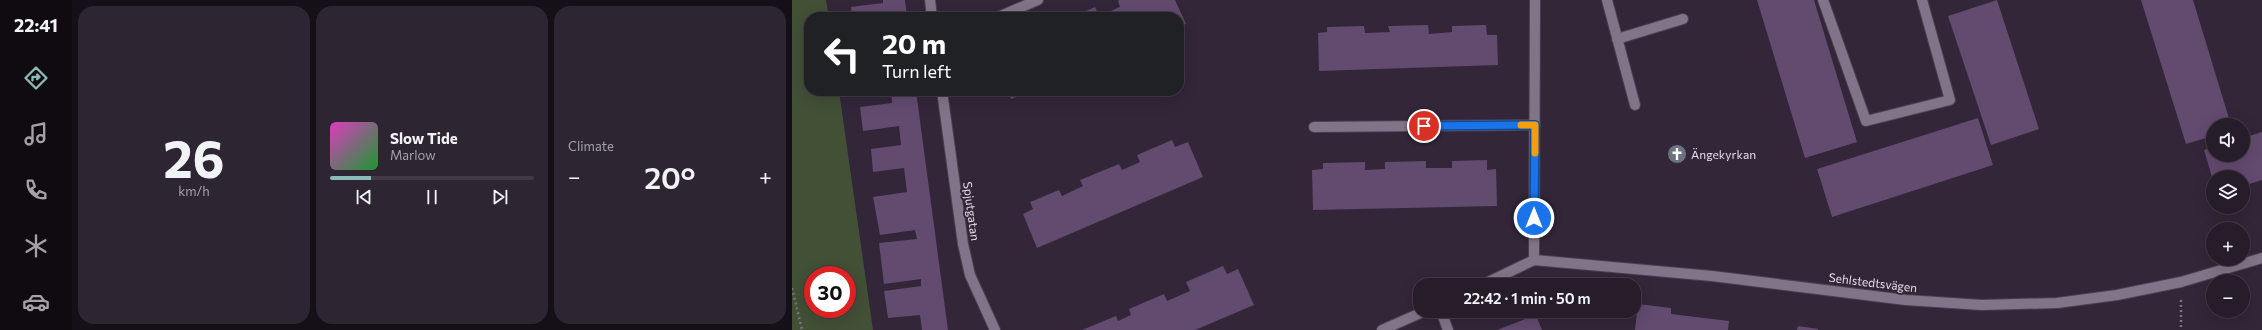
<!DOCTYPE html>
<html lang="en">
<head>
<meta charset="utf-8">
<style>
  body { margin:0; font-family:Commissioner,sans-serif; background:#2e2532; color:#f1f3f6; height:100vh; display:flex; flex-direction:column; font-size:15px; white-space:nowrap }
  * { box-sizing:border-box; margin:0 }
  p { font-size:13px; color:#a4a1a8 }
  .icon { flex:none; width:22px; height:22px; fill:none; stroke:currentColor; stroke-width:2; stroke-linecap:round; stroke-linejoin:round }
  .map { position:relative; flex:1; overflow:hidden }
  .drawer { display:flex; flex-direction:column; gap:6px; padding:6px; background:#150f17; width:720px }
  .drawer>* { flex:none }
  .top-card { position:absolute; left:12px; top:12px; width:380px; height:84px; border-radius:16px; box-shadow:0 4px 16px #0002,0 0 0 1px #423a47; background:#202124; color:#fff; overflow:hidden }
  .fabs { position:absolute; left:1414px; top:118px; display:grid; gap:8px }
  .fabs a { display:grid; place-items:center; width:44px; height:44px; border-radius:50%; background:#261c2a; box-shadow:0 4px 16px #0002,0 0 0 1px #423a47; font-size:20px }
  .speed { position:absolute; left:12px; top:266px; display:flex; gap:8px; font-size:20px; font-weight:700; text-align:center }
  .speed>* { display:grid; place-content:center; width:52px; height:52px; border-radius:50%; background:#261c2a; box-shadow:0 4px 16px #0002,0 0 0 1px #423a47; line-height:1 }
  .speed .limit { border:6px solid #d22; background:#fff; color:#111 }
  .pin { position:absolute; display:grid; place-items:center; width:34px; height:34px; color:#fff; margin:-17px; border:2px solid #fff; border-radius:50%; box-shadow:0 1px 4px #0007 }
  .me { position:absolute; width:44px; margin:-22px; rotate:0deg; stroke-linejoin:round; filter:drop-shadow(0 0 3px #0008) }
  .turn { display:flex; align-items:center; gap:14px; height:84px; padding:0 12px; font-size:18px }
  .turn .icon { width:52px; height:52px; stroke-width:2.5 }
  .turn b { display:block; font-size:28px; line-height:34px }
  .big { font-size:30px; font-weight:600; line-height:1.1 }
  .drawer .widget { flex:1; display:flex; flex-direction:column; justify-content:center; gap:6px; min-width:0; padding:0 14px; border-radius:16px; background:#2e2532 }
  .drawer .dial { align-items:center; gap:0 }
  .dial b { font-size:52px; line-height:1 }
  .song { display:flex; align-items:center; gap:12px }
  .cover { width:48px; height:48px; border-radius:6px; background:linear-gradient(135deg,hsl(310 70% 55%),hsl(130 70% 35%)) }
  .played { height:4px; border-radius:2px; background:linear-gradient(90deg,#8bbbb9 20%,#423a47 20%) }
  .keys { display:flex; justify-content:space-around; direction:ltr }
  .heat { display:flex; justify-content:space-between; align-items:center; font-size:22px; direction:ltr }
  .drawer .tiles { flex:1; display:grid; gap:6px; grid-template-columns:repeat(3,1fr) }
  .trip { position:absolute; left:621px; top:278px; width:228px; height:40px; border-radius:16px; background:#261c2a; box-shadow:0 4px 16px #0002,0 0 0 1px #423a47; font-weight:600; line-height:40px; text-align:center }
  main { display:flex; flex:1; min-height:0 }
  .menu { display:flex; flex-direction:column; width:72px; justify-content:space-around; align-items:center; background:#0f0b11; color:#a4a1a8 }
  .menu .icon { width:28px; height:28px }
  .menu .on { color:#8bbbb9 }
  .menu b { font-size:18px; color:#f1f3f6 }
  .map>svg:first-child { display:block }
  .green { fill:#425036; fill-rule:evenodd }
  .building { fill:#634a6f }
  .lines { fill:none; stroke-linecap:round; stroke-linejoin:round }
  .service-casing { stroke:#4a414f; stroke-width:12 }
  .minor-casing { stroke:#4a414f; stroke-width:12 }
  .path { stroke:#7d7382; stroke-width:2.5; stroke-dasharray:2 3; stroke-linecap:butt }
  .service { stroke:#817488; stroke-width:10 }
  .minor { stroke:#817488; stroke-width:10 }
  .route-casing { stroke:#114b97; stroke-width:10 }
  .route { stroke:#1a73e8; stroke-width:7 }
  .slow { stroke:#f59e0b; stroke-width:7 }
  .labels { text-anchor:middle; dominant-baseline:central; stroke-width:4; stroke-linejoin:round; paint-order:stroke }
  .poi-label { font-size:12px; fill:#e5dee9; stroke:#322638; text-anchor:start }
  .street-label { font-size:12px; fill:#e5dee9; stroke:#322638 }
</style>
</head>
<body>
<main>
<nav class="menu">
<b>22:41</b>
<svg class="icon on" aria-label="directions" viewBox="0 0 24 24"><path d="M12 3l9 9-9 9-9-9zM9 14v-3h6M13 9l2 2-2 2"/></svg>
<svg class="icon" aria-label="music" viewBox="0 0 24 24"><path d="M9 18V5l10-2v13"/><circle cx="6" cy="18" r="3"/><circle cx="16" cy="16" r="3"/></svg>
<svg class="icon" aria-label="phone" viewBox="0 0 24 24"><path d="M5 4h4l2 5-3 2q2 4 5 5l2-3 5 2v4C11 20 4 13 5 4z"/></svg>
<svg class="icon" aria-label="climate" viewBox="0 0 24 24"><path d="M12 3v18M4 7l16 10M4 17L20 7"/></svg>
<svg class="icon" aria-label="car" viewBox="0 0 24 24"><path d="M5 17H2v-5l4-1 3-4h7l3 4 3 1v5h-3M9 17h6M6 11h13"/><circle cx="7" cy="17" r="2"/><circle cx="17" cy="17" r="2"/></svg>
</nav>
<section class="drawer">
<div class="tiles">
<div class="widget dial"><b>26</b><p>km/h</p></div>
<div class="widget">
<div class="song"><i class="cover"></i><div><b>Slow Tide</b><p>Marlow</p></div></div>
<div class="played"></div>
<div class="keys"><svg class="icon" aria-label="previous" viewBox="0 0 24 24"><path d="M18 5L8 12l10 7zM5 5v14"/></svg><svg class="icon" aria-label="pause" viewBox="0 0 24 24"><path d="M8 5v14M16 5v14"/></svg><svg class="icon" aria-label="next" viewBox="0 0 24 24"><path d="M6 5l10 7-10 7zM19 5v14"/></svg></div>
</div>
<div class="widget"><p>Climate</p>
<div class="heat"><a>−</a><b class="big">20°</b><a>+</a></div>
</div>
</div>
</section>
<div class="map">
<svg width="1470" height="330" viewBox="0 0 1470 330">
  <rect width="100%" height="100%" fill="#322638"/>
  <path class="green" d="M 0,0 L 34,0 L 37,17 L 17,17 L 17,91 L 47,91 L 81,330 L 0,330 ZM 21,275 L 55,275 L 55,309 L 21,309 Z"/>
  <g class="building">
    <path d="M 91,0 L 113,0 L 115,17 L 60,17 L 59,7 L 91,3 Z"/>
    <path d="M 327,0 L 383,0 L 394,24 L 387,27 L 387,17 L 281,17 L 303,7 L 307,16 L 328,7 L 326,1 Z"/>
    <path d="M 965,0 L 1022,0 L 1065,142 L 1013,158 Z"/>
    <path d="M 1205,0 L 1247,129 L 1199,145 L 1156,16 Z"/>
    <path d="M 1349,0 L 1401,0 L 1439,125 L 1421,125 L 1421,136 L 1394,144 Z"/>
    <path d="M 636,25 L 637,34 L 660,32 L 660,26 L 694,25 L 695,35 L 705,35 L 706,65 L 527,71 L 526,33 L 535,32 L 535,27 L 572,26 L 573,33 L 598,32 L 596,26 Z"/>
    <path d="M 99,91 L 124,91 L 156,330 L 130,330 L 128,315 L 96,318 L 92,291 L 129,286 L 129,279 L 92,284 L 87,243 L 125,239 L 123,230 L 88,235 L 81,197 L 115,192 L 112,168 L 81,172 L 79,149 L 109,145 L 107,126 L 71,131 L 68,107 L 100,103 Z"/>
    <path d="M 216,91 L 237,91 L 219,99 Z"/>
    <path d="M 1186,118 L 1201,165 L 1040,217 L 1025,169 Z"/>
    <path d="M 1470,132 L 1470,180 L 1451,186 L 1451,177 L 1420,177 L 1412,150 L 1421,147 L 1421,155 L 1451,155 L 1451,138 Z"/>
    <path d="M 380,140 L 383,147 L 396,142 L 411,177 L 245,248 L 231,214 L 241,209 L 238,202 L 267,190 L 270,196 L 291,186 L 288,180 L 327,164 L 330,170 L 348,162 L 345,155 Z"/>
    <path d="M 695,160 L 695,170 L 704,169 L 705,206 L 521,210 L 520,170 L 531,169 L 531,163 L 573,162 L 573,170 L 593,169 L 593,162 L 634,161 L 634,168 L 660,168 L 660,161 Z"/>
    <path d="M 431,266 L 435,274 L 446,269 L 462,305 L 403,330 L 290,330 L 324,316 L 326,321 L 339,315 L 337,309 L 372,294 L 375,301 L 398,291 L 394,282 Z"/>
    <path d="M 846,304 L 879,308 L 879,314 L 937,321 L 936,330 L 843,330 Z"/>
    <path d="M 744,315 L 750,330 L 705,330 Z"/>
    <path d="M 1006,326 L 1026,329 L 1026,330 L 1005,330 Z"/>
  </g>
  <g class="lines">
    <g class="service-casing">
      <g id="service">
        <path d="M 815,0 L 843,105"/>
        <path d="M 1031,0 L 1074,121 L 1158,100 L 1130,0"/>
        <path d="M 206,17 L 246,0"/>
        <path d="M 825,39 L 891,19"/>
        <path d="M 522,127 L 743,125"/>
      </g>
    </g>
    <g class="minor-casing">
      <g id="minor">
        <path d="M 138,0 L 140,17"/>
        <path d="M 150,91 L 171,244 L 178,275 L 203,330"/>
        <path d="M 742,260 L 743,0"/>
        <path d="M 690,285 L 742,260 L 920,276 L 1114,300 L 1190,305 L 1265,303 L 1325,295 L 1389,282 L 1470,258"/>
        <path d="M 649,311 L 656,330"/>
        <path d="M 590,330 L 633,311"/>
      </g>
    </g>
    <g class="path">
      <path d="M 0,288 L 10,330"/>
      <path d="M 1389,300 L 1389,330"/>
    </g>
    <use href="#service" class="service"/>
    <use href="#minor" class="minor"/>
  </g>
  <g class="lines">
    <g class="route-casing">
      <path id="route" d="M 632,126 L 743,125 L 742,218"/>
    </g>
    <use href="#route" class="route"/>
    <path class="slow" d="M 729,125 L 743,125 L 743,153"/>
  </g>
  <defs>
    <g id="church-disc" transform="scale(1)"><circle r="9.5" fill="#6b7280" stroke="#322638"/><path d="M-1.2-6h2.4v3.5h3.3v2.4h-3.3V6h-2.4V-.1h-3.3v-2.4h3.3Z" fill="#fff"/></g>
  </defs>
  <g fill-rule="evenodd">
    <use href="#church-disc" x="885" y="154"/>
  </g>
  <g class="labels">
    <g class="poi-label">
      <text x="899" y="154">Ängekyrkan</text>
    </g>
    <g class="street-label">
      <text transform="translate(180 211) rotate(82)">Spjutgatan</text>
      <text transform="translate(1081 282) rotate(7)">Sehlstedtsvägen</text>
    </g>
  </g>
</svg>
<div class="fabs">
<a><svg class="icon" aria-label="sound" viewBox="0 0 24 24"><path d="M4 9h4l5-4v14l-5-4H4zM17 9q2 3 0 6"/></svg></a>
<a><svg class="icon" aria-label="layers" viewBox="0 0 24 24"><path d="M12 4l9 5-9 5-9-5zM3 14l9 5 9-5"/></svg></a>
<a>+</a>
<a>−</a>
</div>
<div class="speed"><div class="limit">30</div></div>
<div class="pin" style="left:632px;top:126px;background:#d93025"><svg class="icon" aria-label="arrive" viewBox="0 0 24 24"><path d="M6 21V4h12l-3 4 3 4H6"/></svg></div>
<svg class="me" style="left:742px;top:218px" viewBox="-20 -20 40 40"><circle r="17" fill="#1a73e8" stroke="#fff" stroke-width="3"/><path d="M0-11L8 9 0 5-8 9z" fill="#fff"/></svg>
<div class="trip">22:42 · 1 min · 50 m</div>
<div class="top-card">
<div class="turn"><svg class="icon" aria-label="left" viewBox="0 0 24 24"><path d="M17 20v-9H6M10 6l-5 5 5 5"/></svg><div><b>20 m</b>Turn left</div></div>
</div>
</div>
</main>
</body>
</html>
